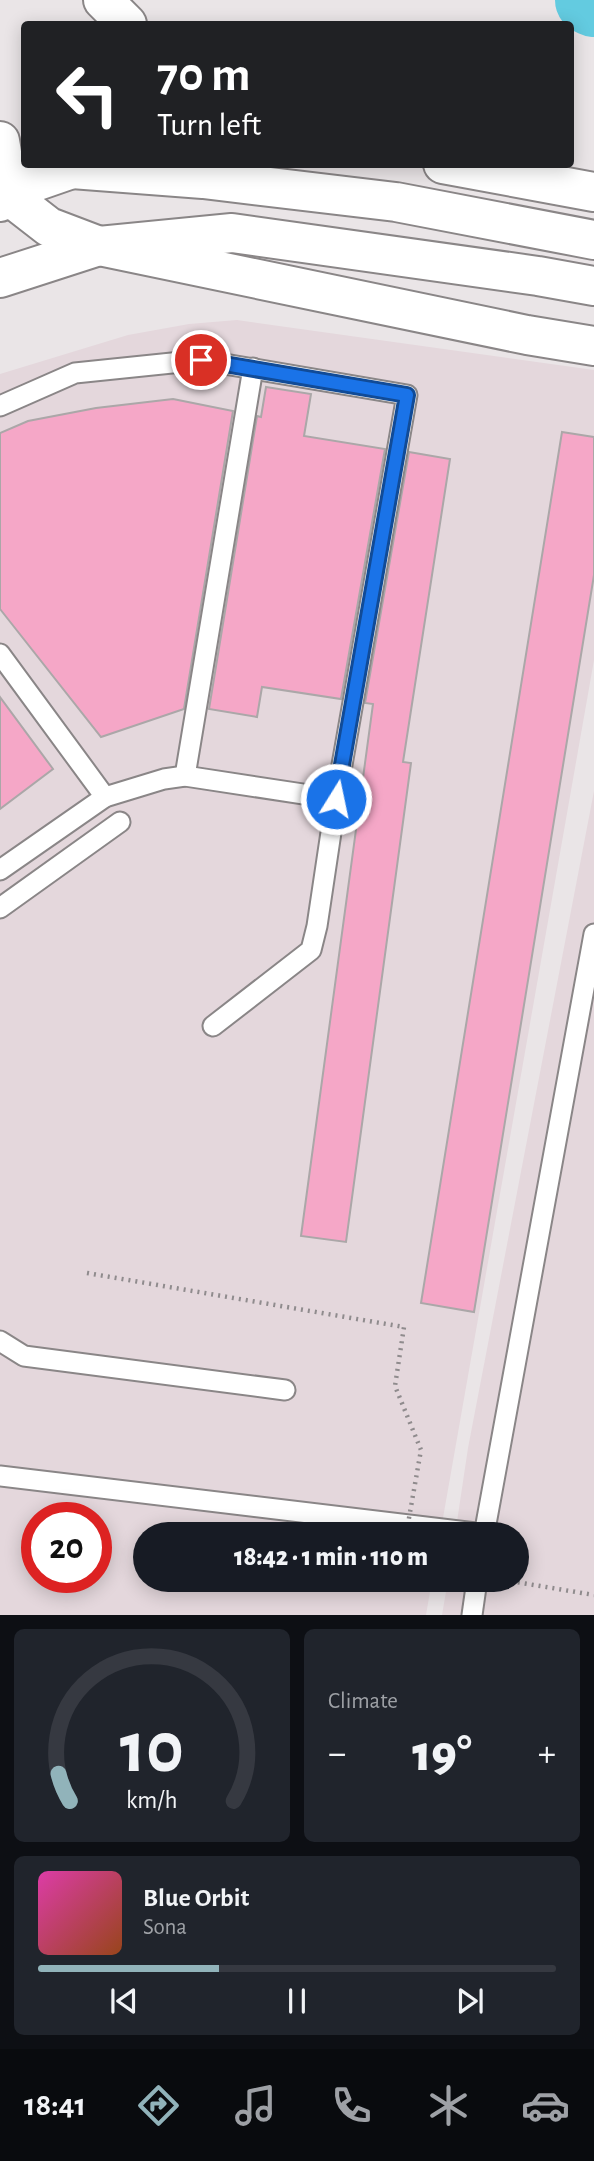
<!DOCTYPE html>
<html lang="en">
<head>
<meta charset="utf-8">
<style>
  body { margin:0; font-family:"Alegreya Sans",sans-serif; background:#20242c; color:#f1f3f6; height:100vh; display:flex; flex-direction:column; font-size:26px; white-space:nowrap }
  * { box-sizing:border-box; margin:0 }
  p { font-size:23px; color:#9ea1a6 }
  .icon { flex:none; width:38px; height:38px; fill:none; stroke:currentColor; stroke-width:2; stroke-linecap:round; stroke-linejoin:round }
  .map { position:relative; height:1615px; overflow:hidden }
  .details { display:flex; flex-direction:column; gap:14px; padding:14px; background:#0d0f14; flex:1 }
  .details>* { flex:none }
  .top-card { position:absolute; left:21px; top:21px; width:553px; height:147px; border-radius:7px; box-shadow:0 4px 18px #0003; background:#202124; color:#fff; overflow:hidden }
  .speed { position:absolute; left:21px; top:1502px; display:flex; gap:14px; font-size:35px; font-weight:700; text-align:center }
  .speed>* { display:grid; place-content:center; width:91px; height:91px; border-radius:50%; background:#171b24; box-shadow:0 4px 18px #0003; line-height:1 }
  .speed .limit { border:10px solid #d22; background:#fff; color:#111 }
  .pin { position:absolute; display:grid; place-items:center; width:60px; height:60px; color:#fff; margin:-30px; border:4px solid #fff; border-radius:50%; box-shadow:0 2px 7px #0007 }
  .me { position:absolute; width:77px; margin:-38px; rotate:10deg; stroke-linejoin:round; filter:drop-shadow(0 0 5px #0008) }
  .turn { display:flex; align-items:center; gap:24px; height:147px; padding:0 21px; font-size:32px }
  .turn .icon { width:91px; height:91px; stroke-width:2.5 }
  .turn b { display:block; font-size:49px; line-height:60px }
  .big { font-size:52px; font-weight:800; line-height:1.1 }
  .details .widget { flex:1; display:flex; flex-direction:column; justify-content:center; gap:10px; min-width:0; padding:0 24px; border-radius:10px; background:#20242c }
  .details .dial { align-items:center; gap:0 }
  .dial svg { height:182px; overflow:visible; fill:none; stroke:#363941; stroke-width:7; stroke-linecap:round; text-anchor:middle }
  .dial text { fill:#f1f3f6; stroke:none }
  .song { display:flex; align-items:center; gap:21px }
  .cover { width:84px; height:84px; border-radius:10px; background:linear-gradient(135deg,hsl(320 70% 55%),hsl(20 70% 35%)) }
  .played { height:7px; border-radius:4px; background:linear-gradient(90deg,#91b3ba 35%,#363941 35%) }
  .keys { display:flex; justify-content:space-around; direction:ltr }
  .heat { display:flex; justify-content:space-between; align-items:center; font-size:38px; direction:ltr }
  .details .tiles { flex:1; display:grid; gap:14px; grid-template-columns:1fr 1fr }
  .widget:last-child { grid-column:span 2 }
  .trip { position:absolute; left:133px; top:1522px; width:396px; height:70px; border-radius:35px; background:#171b24; box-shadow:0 4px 18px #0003; font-weight:800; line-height:70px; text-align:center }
  .menu { display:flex; height:112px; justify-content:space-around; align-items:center; background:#090b0e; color:#9ea1a6 }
  .menu .icon { width:49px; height:49px }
  .menu .selected { color:#91b3ba }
  .menu b { font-size:32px; color:#f1f3f6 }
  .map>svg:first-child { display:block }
  .built { fill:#e4d7dc; fill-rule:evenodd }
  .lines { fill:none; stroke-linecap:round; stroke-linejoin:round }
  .river { stroke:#63cbe0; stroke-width:70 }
  .building { fill:#f5a7c7; stroke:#aba7a8; stroke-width:2 }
  .lane-casing { stroke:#8a8687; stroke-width:23 }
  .secondary-casing { stroke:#8a8687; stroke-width:42 }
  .path { stroke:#8f8b8d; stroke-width:4.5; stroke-dasharray:2 5; stroke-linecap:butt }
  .lane { stroke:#fff; stroke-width:19 }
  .secondary { stroke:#fff; stroke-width:38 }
  .path-bridge { stroke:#8f8b8d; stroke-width:4.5; stroke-dasharray:2 5; stroke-linecap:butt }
  .route-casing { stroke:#114b97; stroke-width:18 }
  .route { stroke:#1a73e8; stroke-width:12 }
</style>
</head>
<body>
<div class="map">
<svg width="594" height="1615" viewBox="0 0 594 1615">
  <rect width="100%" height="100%" fill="#eae5e7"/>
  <g class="built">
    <path d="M 237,320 L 594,370 L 594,660 L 440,1535 L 145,1535 L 145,1580 L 432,1580 L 426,1615 L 0,1615 L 0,374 L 128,335 L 189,324 ZM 37,1517 L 96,1517 L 96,1577 L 37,1577 Z"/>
    <path d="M 594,791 L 594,1615 L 442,1615 L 448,1580 L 516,1580 L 516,1535 L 455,1535 L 468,1448 Z"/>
  </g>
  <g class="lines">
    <path class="river" d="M 590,0 L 594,2"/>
  </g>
  <g class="building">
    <path d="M 266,387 L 311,394 L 304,436 L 385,449 L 341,699 L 262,687 L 257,717 L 209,709 L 257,416 L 261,417 Z"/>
    <path d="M 173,399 L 233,411 L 184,709 L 101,737 L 0,609 L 0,433 L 28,421 L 96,408 Z"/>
    <path d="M 562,432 L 594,437 L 594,575 L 474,1312 L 421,1303 Z"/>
    <path d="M 409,452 L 450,459 L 403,762 L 411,763 L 346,1242 L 301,1236 L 373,704 L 365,703 Z"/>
    <path d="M 0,697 L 53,769 L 0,809 Z"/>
  </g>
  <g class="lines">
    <g class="lane-casing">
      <g id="lane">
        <path d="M 0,406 L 75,373 L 201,360 L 407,395 L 336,799 L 317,926 L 311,950 L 213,1026"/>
        <path d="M 0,654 L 105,797"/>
        <path d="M 185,776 L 253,368"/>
        <path d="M 0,870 L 105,797 L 164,779 L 185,776 L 336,799"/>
        <path d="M 0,908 L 120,822"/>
        <path d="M 0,1341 L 24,1356 L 285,1390"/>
        <path d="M 0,1476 L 484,1534"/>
        <path d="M 484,1535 L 594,934"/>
        <path d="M 472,1615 L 477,1580"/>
      </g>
    </g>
    <g class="secondary-casing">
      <g id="secondary">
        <path d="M 103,0 L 127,24"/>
        <path d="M 0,141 C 4,162 7,182 0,202"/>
        <path d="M 443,164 L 594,192"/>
        <path d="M 72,169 L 203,179 L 396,202 L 594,240"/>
        <path d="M 0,189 L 49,227 L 99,246 L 527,335 L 594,346"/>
        <path d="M 0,194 L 72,169 L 96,164"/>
        <path d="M 0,278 L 99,246 L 232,233 L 538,276 L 594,286"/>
      </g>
    </g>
    <path class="path" d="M 504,1580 L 594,1595"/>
    <use href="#lane" class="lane"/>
    <use href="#secondary" class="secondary"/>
    <path class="path-bridge" d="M 87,1273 L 404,1327 L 395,1386 L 421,1450 L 406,1535"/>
  </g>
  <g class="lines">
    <g class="route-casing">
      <path id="route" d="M 201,360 L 407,395 L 336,799"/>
    </g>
    <use href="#route" class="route"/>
  </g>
</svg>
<div class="speed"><div class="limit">20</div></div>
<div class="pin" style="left:201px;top:360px;background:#d93025"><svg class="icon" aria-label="arrive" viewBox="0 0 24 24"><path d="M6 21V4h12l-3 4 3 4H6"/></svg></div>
<svg class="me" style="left:336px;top:799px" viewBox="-20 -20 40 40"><circle r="17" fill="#1a73e8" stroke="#fff" stroke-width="3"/><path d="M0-11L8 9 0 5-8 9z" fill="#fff"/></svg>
<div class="trip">18:42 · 1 min · 110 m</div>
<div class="top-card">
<div class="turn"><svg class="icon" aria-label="left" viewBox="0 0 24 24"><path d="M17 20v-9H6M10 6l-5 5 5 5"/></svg><div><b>70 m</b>Turn left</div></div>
</div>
</div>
<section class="details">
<div class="tiles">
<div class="widget dial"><svg viewBox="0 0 100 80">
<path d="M14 69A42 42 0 1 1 86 69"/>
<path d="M14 69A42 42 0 0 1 9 57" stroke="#91b3ba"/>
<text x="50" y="56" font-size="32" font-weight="700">10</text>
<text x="50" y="72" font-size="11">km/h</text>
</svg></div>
<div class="widget"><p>Climate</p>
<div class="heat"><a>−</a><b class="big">19°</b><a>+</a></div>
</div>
<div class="widget">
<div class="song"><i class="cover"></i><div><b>Blue Orbit</b><p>Sona</p></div></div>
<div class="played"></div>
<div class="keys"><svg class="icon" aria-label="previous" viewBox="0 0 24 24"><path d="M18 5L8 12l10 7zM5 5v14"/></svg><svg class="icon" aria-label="pause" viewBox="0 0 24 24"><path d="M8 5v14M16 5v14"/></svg><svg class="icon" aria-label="next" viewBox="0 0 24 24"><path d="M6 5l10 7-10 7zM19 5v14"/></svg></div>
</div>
</div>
</section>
<nav class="menu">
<b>18:41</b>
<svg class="icon selected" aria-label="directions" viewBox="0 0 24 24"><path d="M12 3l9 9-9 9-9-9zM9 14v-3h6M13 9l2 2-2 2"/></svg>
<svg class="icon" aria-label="music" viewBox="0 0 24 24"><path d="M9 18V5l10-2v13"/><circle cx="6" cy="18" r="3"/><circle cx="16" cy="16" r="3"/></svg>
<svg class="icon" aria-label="phone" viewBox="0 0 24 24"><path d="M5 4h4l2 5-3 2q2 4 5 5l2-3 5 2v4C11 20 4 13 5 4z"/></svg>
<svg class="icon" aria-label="climate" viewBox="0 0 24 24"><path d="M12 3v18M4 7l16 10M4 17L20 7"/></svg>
<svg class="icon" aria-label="car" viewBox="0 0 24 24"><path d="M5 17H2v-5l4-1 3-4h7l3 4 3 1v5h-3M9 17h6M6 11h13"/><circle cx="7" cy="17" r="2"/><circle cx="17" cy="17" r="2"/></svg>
</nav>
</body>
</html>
